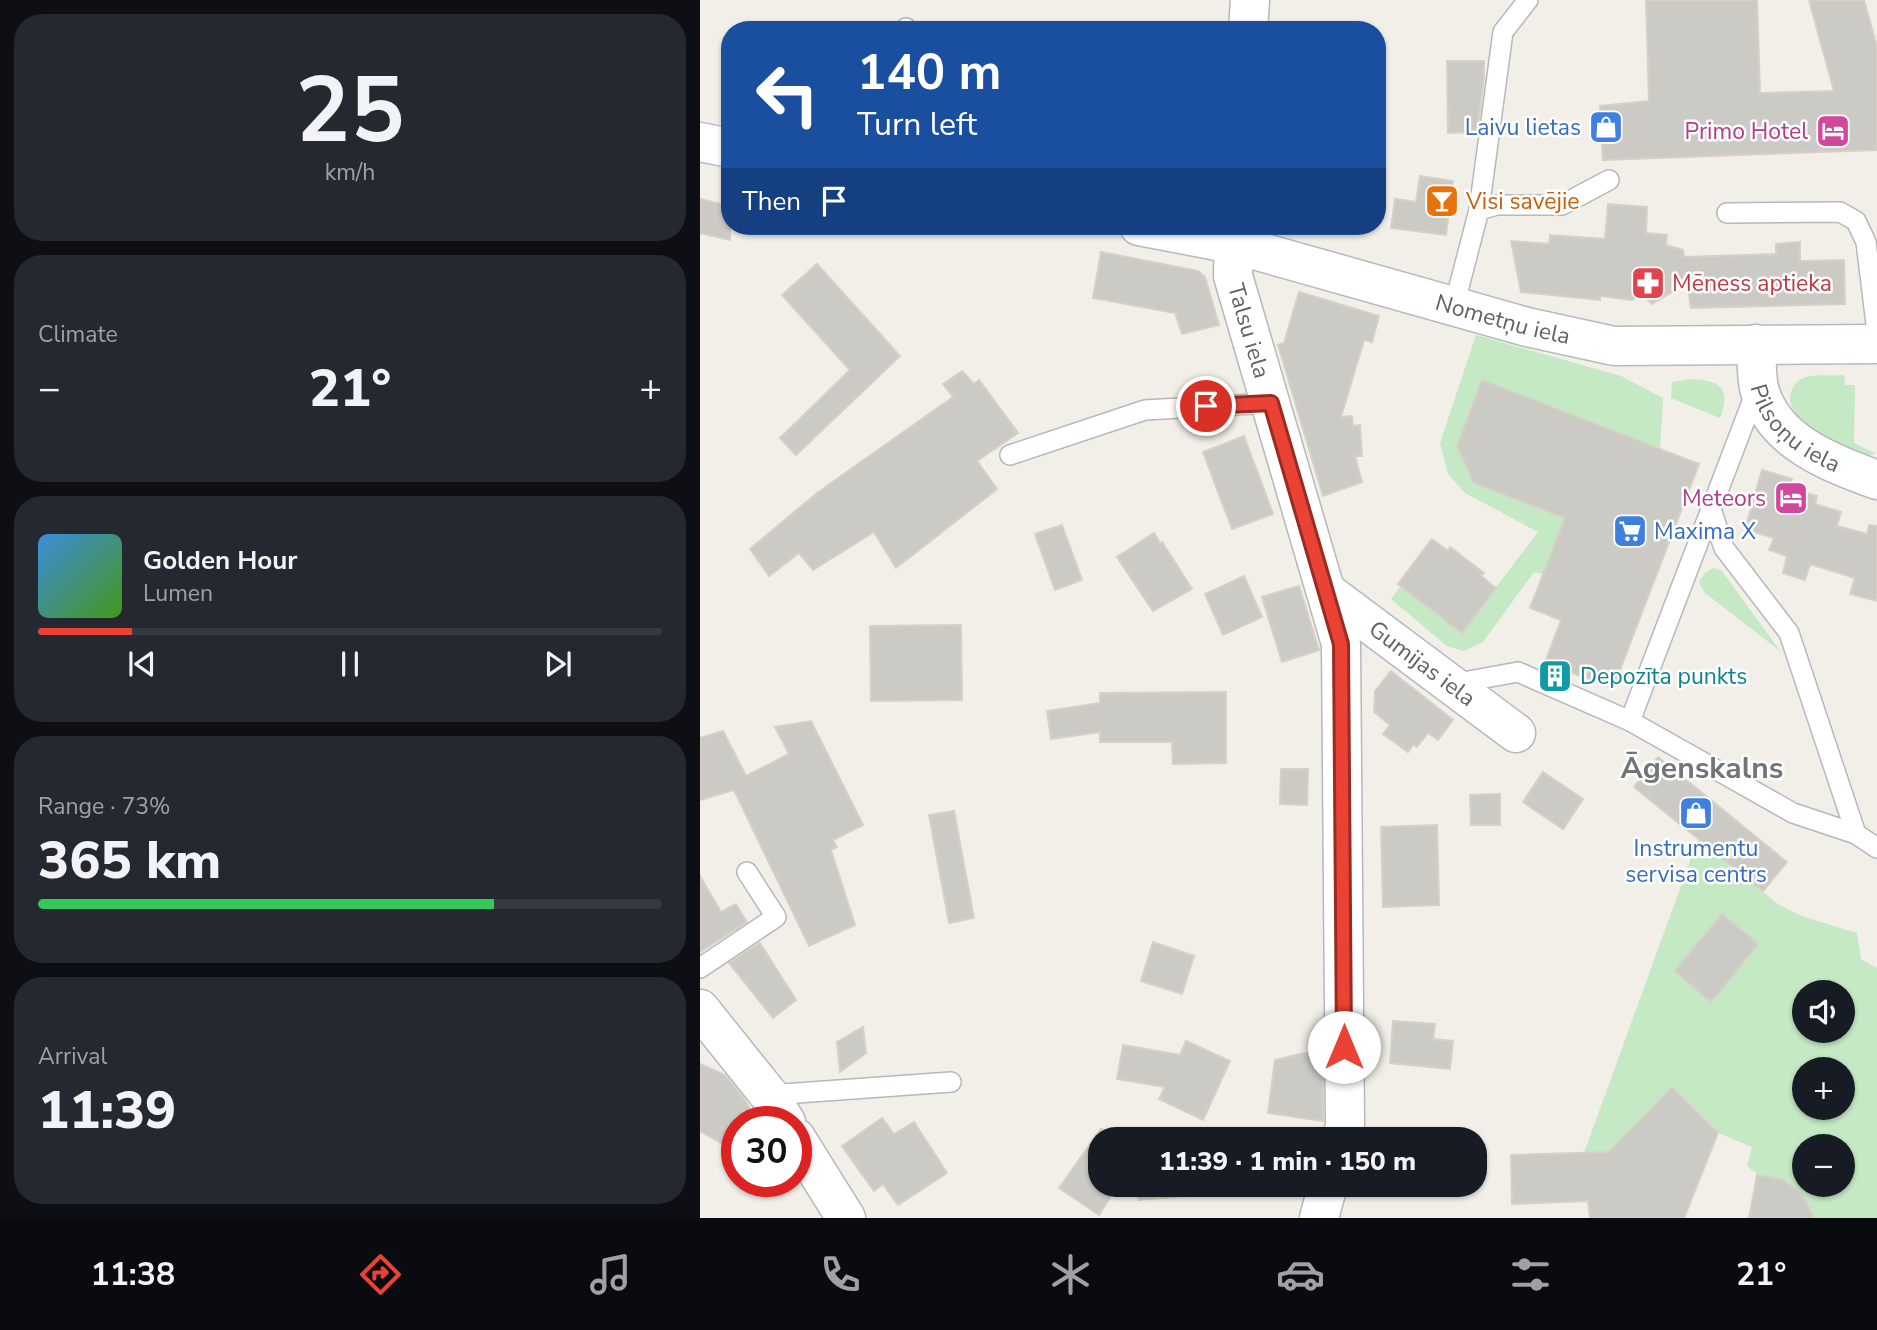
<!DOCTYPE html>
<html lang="en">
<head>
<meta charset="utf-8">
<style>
  body { margin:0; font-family:"Nunito Sans",sans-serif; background:#242831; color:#f1f3f6; height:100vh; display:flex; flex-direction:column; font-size:26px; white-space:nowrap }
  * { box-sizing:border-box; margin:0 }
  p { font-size:23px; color:#9ea1a6 }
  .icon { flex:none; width:38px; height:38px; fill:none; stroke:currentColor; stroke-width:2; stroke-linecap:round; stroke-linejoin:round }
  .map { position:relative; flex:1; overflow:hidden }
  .details { display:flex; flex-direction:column; gap:14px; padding:14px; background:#0d0f14; width:700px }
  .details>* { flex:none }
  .top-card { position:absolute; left:21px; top:21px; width:665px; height:214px; border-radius:28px; box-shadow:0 2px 5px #0004; background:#1a4fa0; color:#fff; overflow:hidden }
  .buttons { position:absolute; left:1092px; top:980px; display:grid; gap:14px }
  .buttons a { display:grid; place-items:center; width:63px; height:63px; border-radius:50%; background:#171b24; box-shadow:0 2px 5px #0004; font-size:35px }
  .speed { position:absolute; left:21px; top:1106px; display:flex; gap:14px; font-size:35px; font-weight:700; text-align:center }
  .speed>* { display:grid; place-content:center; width:91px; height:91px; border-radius:50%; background:#171b24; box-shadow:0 2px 5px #0004; line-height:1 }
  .speed .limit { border:10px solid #d22; background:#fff; color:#111 }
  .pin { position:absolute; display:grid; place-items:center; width:60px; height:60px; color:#fff; margin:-30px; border:4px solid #fff; border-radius:50%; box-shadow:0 2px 7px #0007 }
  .me { position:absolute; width:77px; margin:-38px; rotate:0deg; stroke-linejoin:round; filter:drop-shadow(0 0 5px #0008) }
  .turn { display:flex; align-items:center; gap:24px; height:147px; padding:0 21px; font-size:32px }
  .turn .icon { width:91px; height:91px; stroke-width:2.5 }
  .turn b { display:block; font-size:49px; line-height:60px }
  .then { display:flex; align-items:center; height:66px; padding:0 21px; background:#0003; gap:14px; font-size:26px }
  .big { font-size:52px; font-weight:800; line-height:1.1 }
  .details .card { flex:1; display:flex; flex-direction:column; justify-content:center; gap:10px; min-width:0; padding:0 24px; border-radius:28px; background:#242831 }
  .details .dial { align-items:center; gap:0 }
  .dial b { font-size:91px; line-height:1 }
  .song { display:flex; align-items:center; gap:21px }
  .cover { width:84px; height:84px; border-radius:10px; background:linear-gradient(135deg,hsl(210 70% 55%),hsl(100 70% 35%)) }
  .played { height:7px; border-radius:4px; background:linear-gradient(90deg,#ea4335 15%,#363941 15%) }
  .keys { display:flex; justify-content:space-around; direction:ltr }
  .heat { display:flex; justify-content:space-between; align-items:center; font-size:38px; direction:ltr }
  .charge { height:10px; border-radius:5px; background:linear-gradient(90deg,#34c759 73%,#363941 0) }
  .trip { position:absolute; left:388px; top:1127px; width:399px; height:70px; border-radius:28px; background:#171b24; box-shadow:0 2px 5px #0004; font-weight:800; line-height:70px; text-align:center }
  .menu { display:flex; height:112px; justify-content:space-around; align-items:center; background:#090b0e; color:#9ea1a6 }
  .menu .icon { width:49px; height:49px }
  .menu .active { color:#ea4335 }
  .menu b { font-size:32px; color:#f1f3f6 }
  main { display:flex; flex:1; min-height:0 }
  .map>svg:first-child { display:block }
  .green { fill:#c5e8c5; fill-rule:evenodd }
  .building { fill:#cccac5; stroke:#d6d1c6; stroke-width:2 }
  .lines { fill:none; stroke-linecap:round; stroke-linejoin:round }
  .lane-casing { stroke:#b5b8bc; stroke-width:22 }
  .street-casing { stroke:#b5b8bc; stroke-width:41 }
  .secondary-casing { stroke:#b6babf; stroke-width:41 }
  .lane { stroke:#fff; stroke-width:19 }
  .street { stroke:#fff; stroke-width:38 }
  .secondary { stroke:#fff; stroke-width:38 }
  .route-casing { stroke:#982c22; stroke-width:18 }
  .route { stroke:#ea4335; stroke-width:12 }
  .labels { text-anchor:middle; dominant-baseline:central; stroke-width:5; stroke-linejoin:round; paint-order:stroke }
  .shop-label { font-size:23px; fill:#366cbe; stroke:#fff; text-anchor:end }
  .hotel-label { font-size:23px; fill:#b23c85; stroke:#fff; text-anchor:end }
  .food-label { font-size:23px; fill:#c56008; stroke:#fff; text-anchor:start }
  .health-label { font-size:23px; fill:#be3a42; stroke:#fff; text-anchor:start }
  .street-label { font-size:23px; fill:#5f6368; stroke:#fff }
  .culture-label { font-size:23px; fill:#0d838f; stroke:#fff; text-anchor:start }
  .district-label { font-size:30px; font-weight:bold; fill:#70757a; stroke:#fff }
</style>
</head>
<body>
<main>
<section class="details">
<div class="card dial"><b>25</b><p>km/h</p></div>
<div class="card"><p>Climate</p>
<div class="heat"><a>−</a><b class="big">21°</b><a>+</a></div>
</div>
<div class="card">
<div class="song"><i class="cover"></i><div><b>Golden Hour</b><p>Lumen</p></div></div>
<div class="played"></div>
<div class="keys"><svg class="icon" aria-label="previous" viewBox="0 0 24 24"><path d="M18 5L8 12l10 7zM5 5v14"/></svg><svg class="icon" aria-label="pause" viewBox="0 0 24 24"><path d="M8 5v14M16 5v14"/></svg><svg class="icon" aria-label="next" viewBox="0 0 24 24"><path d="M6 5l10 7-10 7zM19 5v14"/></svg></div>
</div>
<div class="card"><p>Range · 73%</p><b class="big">365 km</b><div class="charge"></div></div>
<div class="card"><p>Arrival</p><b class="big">11:39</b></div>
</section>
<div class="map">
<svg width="1177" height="1218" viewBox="0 0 1177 1218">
  <rect width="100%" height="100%" fill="#f1efe8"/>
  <g class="green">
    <path d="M 776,335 L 921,376 L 963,398 L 960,449 L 865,518 L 843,574 L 834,572 L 783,642 L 764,651 L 747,646 L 691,599 L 706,579 L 762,632 L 838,532 L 765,493 L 748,474 L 740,443 Z"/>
    <path d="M 1144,375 L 1145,385 L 1155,385 L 1154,443 L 1175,453 L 1169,457 C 1149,448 1080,421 1091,392 C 1093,385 1098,379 1106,377 C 1117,374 1132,376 1144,375 Z"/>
    <path d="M 993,379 C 1021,381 1031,389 1020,418 L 971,398 L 972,382 Z"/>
    <path d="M 1014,568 L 1022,571 L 1080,651 L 1004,592 L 999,582 L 1005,573 Z"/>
    <path d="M 998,839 L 1078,904 L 1101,916 L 1157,933 L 1161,959 L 1177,968 L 1177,1218 L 1114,1218 L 1047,1166 L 1052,1147 L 1018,1133 L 972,1088 L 885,1176 L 884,1153 ZM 1104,992 L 1143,992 L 1143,1031 L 1104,1031 ZM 1104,1069 L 1143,1069 L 1143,1108 L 1104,1108 ZM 1104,1146 L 1143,1146 L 1143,1185 L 1104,1185 Z"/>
  </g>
  <g class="building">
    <path d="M 946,0 L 1057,0 L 1060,93 L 1134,91 L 1109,0 L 1164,0 L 1177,47 L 1177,150 L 903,160 L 900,106 L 949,101 Z"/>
    <path d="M 747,61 L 784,61 L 784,79 L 777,132 L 748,133 Z"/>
    <path d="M 720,176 L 753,181 L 746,235 L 691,228 L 695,199 L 716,202 Z"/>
    <path d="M 0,199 L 30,206 L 30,240 L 0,233 Z"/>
    <path d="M 908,204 L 947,207 L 946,233 L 967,235 L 966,245 L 983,250 L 984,257 L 1076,254 L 1076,244 L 1100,242 L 1100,261 L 1144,260 L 1145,304 L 991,308 L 987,283 L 952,304 L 941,294 L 932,300 L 900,296 L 900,300 L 821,292 L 811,241 L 849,244 L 850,235 L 905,239 Z"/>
    <path d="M 401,252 L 498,271 L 505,277 L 519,325 L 482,334 L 475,313 L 393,298 Z"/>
    <path d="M 117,264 L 200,356 L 96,455 L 80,438 L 150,370 L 82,295 Z"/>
    <path d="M 599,292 L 679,316 L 672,342 L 664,340 L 641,417 L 652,416 L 653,426 L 660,425 L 662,456 L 655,456 L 662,482 L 623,496 L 578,345 L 584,343 Z"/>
    <path d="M 262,371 L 274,384 L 279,380 L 318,433 L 277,461 L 297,489 L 196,568 L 174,532 L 113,570 L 99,553 L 69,576 L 50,549 L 117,493 L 253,397 L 243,384 Z"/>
    <path d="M 782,380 L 999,464 L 913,688 L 870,672 L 867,680 L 845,670 L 847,663 L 845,663 L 861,620 L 830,608 L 865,518 L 774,483 L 757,446 Z"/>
    <path d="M 544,436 L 573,514 L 532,529 L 503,452 Z"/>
    <path d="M 1062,470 L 1092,479 L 1089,488 L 1117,496 L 1115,504 L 1141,512 L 1137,526 L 1167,534 L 1169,525 L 1177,526 L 1177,601 L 1150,594 L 1155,578 L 1110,564 L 1105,580 L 1083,573 L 1087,556 L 1069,550 L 1074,538 L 1045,529 Z"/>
    <path d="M 362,525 L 382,580 L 355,590 L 335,534 Z"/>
    <path d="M 454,533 L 460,543 L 462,542 L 492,589 L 453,611 L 417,557 Z"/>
    <path d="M 732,539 L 748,551 L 750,547 L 784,573 L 781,576 L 796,588 L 762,633 L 698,584 Z"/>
    <path d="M 544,576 L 562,617 L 523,635 L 505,594 Z"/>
    <path d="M 599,586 L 619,650 L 582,662 L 562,597 Z"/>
    <path d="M 261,625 L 262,700 L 171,701 L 170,626 Z"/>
    <path d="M 691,671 L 753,720 L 738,740 L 728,733 L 717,747 L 714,744 L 708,752 L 683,734 L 690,725 L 674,712 L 675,691 Z"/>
    <path d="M 526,692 L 526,763 L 473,764 L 472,742 L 400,742 L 400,732 L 351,739 L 347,711 L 400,703 L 400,693 Z"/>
    <path d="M 111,721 L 163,825 L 133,840 L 137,847 L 131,850 L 155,925 L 109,946 L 34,790 L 0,800 L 0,738 L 23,731 L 46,776 L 89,754 L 75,727 Z"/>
    <path d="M 958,757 L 1087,862 L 1063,891 L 934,787 Z"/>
    <path d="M 581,769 L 608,769 L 607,805 L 580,804 Z"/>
    <path d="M 843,772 L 883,799 L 863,829 L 823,802 Z"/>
    <path d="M 800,794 L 800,825 L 771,825 L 770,795 Z"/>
    <path d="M 254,811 L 274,918 L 249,923 L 229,815 Z"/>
    <path d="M 737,825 L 739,905 L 683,907 L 681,827 Z"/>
    <path d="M 0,876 L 21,912 L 36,904 L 47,922 L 0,952 Z"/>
    <path d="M 1022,914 L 1058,944 L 1011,1002 L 975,971 Z"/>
    <path d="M 453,942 L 494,956 L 482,994 L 441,981 Z"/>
    <path d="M 60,943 L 96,1000 L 73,1018 L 29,963 Z"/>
    <path d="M 693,1021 L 735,1024 L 733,1039 L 753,1041 L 750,1069 L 690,1063 Z"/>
    <path d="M 163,1027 L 166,1053 L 140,1072 L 137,1042 Z"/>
    <path d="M 486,1041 L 530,1061 L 503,1120 L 459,1099 L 465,1087 L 417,1079 L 423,1045 L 480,1055 Z"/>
    <path d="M 604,1053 L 623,1056 L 623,1121 L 568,1113 L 575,1060 Z"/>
    <path d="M 0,1064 L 25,1075 L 43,1097 L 58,1122 L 37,1122 L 37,1152 L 0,1131 Z"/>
    <path d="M 972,1087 L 1018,1133 L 984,1218 L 890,1218 L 888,1201 L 812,1204 L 811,1155 L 909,1152 Z"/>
    <path d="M 182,1118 L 194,1134 L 214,1122 L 247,1173 L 198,1205 L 183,1184 L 174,1191 L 142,1146 Z"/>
    <path d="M 401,1129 L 424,1139 L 401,1139 L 401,1185 L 418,1185 L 399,1215 L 359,1188 Z"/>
    <path d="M 1057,1175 L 1084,1180 L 1102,1195 L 1114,1218 L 1049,1218 Z"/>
    <path d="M 435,1185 L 491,1185 L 485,1196 L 439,1200 Z"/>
  </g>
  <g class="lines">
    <g class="lane-casing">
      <g id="lane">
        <path d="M 206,30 L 206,28"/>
        <path d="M 779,210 L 803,32 L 828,0"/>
        <path d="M 1027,213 L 1140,212 L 1156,221 L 1166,242 L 1177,332"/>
        <path d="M 754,306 L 779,210 L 797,205 L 862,205 L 909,180"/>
        <path d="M 1057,389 L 930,721 L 1093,813 L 1156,834"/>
        <path d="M 310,455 L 445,410 L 571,403"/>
        <path d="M 1011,509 L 1024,548 L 1089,633 L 1156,834 L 1177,848"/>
        <path d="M 752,684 L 818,672 L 930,721"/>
        <path d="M 0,968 L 76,917 L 47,872"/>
        <path d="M 69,1095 L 251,1082"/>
      </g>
    </g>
    <g class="street-casing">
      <g id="street">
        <path d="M 548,30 L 550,0"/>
        <path id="s1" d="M 534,226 L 533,276 L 641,644 L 645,1127 L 641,1139"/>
        <path id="s2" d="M 1056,344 C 1057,358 1056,374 1059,388 C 1072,441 1130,463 1177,480"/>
        <path id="s3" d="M 627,592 L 816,733"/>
        <path d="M 0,1009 L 69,1095 L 86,1122"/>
        <path d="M 96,1138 L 146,1218"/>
        <path d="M 619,1218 L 628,1185"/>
      </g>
    </g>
    <g class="secondary-casing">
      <g id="secondary">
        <path d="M 0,142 L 30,148"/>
        <path id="s4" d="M 439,226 L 533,244 L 827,327 L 914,346 L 1177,344"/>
      </g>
    </g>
    <use href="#lane" class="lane"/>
    <use href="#street" class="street"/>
    <use href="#secondary" class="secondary"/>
  </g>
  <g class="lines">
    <g class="route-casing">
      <path id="route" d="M 506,406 L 571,403 L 641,644 L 644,1047"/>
    </g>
    <use href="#route" class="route"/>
  </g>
  <defs>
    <g id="shop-square" transform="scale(1.75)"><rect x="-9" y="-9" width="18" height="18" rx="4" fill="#3f7fe0" stroke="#fff"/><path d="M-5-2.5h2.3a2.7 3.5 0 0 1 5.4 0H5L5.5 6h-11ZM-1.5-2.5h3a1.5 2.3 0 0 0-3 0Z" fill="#fff"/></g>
    <g id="hotel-square" transform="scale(1.75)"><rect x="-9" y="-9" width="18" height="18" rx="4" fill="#d1479c" stroke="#fff"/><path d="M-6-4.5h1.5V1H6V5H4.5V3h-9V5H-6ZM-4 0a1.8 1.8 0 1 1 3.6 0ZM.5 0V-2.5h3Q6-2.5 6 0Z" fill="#fff"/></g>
    <g id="bar-square" transform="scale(1.75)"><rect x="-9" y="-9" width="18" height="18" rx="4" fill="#e8710a" stroke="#fff"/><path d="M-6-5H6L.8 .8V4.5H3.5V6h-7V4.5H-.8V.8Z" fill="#fff"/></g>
    <g id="pharmacy-square" transform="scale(1.75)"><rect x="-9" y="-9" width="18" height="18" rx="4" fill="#e0444e" stroke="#fff"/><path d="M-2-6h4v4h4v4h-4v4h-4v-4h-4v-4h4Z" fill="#fff"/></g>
    <g id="supermarket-square" transform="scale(1.75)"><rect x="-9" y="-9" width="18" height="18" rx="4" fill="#3f7fe0" stroke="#fff"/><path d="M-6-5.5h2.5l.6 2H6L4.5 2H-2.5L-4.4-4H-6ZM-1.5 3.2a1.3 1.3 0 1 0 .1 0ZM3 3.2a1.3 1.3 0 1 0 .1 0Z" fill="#fff"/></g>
    <g id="building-square" transform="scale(1.75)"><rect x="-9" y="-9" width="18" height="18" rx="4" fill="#0f9aa8" stroke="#fff"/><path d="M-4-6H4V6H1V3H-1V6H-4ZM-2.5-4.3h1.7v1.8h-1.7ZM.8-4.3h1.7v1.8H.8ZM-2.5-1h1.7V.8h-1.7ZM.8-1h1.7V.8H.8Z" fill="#fff"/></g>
  </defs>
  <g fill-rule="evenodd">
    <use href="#shop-square" x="906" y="127"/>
    <use href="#hotel-square" x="1133" y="131"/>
    <use href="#bar-square" x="742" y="201"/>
    <use href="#pharmacy-square" x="948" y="283"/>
    <use href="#hotel-square" x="1091" y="498"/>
    <use href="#supermarket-square" x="930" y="531"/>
    <use href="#building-square" x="855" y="676"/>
    <use href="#shop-square" x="996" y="813"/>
  </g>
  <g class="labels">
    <g class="shop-label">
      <text x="881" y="127">Laivu lietas</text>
      <text x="954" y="531" text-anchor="start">Maxima X</text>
      <text x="996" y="848" text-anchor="middle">Instrumentu<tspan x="996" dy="26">servisa centrs</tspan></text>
    </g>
    <g class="hotel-label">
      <text x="1108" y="131">Primo Hotel</text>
      <text x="1066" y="498">Meteors</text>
    </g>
    <g class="food-label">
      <text x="766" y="201">Visi savējie</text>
    </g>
    <g class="health-label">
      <text x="972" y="283">Mēness aptieka</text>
    </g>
    <g class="street-label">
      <text stroke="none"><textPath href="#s4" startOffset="376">Nometņu iela</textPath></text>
      <text stroke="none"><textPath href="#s1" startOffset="107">Talsu iela</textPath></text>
      <text stroke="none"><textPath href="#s2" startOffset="100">Pilsoņu iela</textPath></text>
      <text stroke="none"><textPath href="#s3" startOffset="119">Gumijas iela</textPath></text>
    </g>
    <g class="culture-label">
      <text x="880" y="676">Depozīta punkts</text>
    </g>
    <g class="district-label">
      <text x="1002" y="768">Āgenskalns</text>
    </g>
  </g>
</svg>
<div class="buttons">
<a><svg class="icon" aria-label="sound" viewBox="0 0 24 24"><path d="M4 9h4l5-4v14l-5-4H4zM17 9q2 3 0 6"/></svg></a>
<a>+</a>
<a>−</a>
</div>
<div class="speed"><div class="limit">30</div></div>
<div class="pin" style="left:506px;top:406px;background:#d93025"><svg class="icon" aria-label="arrive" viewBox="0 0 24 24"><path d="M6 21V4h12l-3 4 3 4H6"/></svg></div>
<svg class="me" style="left:644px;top:1047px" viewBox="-20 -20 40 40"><circle r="19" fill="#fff"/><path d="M0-13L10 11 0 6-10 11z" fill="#ea4335"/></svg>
<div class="trip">11:39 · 1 min · 150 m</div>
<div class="top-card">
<div class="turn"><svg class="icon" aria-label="left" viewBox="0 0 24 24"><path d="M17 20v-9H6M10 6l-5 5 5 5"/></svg><div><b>140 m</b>Turn left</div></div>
<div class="then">Then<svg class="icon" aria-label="arrive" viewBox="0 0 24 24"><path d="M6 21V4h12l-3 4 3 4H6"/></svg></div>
</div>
</div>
</main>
<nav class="menu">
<b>11:38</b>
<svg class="icon active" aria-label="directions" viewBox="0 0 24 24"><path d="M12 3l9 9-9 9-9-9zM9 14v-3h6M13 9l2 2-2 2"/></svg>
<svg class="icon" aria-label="music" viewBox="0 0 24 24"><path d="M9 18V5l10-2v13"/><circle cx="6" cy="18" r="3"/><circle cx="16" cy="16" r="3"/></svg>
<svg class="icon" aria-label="phone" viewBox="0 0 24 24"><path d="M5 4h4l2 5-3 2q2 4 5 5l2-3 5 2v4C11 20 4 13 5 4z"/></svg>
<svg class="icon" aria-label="climate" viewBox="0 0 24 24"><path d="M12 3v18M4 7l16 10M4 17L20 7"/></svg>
<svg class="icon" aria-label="car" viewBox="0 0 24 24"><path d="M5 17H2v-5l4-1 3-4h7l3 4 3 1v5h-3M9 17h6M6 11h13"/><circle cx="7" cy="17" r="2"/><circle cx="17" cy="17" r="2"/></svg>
<svg class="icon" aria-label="filters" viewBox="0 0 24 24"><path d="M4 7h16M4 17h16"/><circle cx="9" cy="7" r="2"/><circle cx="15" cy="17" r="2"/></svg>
<b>21°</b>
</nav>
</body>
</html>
